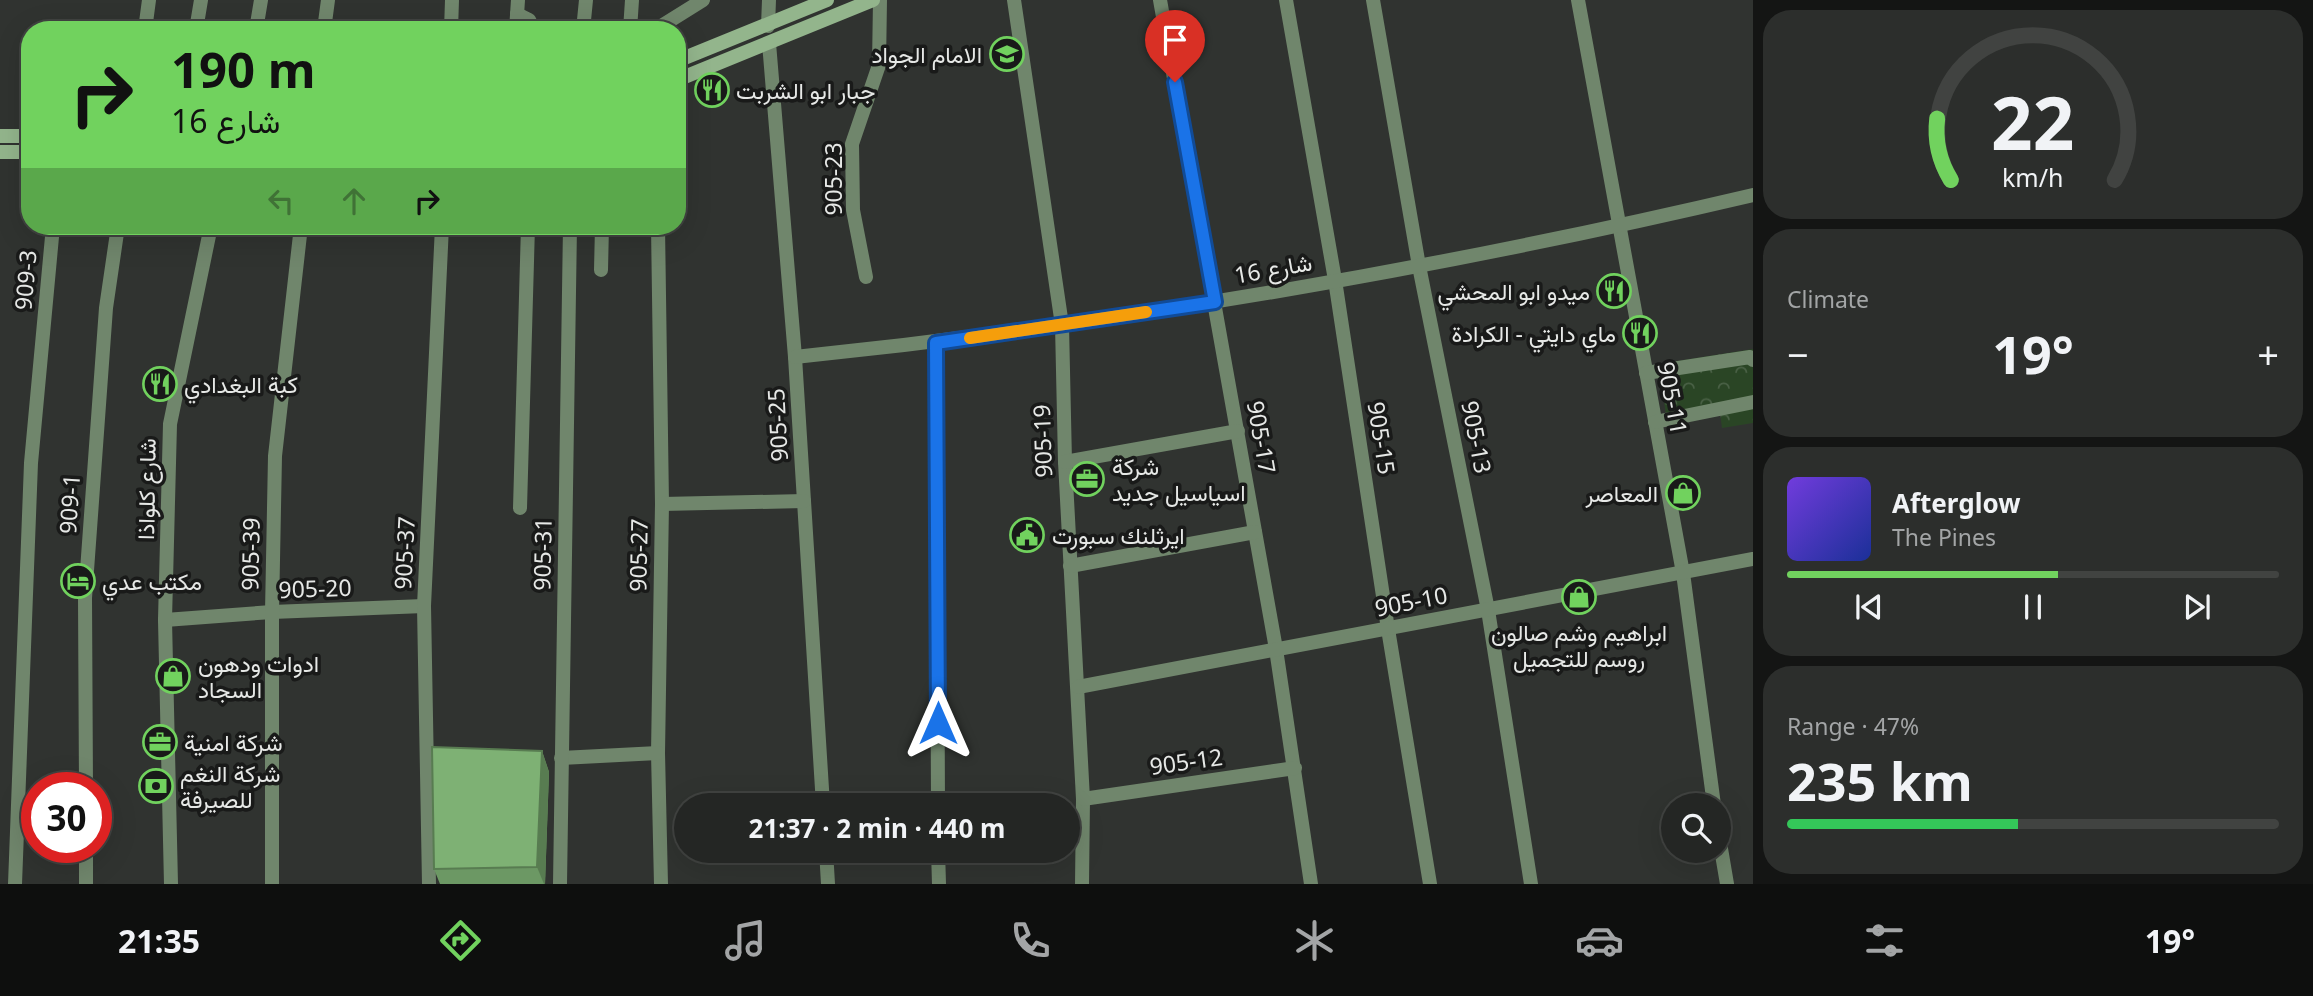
<!DOCTYPE html>
<html lang="en">
<head>
<meta charset="utf-8">
<style>
  body { margin:0; font-family:"Noto Sans",Vazirmatn,sans-serif; background:#2c2e2c; color:#f1f3f6; height:100vh; display:flex; flex-direction:column; font-size:26px; white-space:nowrap }
  * { box-sizing:border-box; margin:0 }
  p { font-size:23px; color:#a3a5a6 }
  .icon { flex:none; width:38px; height:38px; fill:none; stroke:currentColor; stroke-width:2; stroke-linecap:round; stroke-linejoin:round }
  .map { position:relative; flex:1; overflow:hidden }
  .sheet { display:flex; flex-direction:column; gap:10px; padding:10px; background:#141514; width:560px }
  .sheet>* { flex:none }
  .top-card { position:absolute; left:21px; top:21px; width:665px; height:214px; border-radius:28px; box-shadow:0 7px 28px #0002,0 0 0 2px #414341; background:#71d25e; color:#111; overflow:hidden }
  .buttons { position:absolute; left:1661px; top:793px; display:grid; gap:14px }
  .buttons a { display:grid; place-items:center; width:70px; height:70px; border-radius:50%; background:#242624; box-shadow:0 7px 28px #0002,0 0 0 2px #414341; font-size:35px }
  .speed { position:absolute; left:21px; top:772px; display:flex; gap:14px; font-size:35px; font-weight:700; text-align:center }
  .speed>* { display:grid; place-content:center; width:91px; height:91px; border-radius:50%; background:#242624; box-shadow:0 7px 28px #0002,0 0 0 2px #414341; line-height:1 }
  .speed .limit { border:10px solid #d22; background:#fff; color:#111 }
  .pin { position:absolute; display:grid; place-items:center; width:60px; height:60px; color:#fff; margin:-72px -30px; border-radius:50% 50% 50% 0; rotate:-45deg; box-shadow:0 0 7px #0007 }
  .pin .icon { rotate:45deg }
  .me { position:absolute; width:77px; margin:-38px; rotate:0deg; stroke-linejoin:round; filter:drop-shadow(0 0 5px #0008) }
  .turn { display:flex; align-items:center; gap:24px; height:147px; padding:0 35px; font-size:32px }
  .turn .icon { width:91px; height:91px; stroke-width:2.5 }
  .turn b { display:block; font-size:49px; line-height:60px }
  .lanes { display:flex; align-items:center; height:66px; padding:0 35px; background:#0003; justify-content:center; gap:35px; direction:ltr }
  .lanes .off { opacity:.35 }
  .big { font-size:52px; font-weight:700; line-height:1.1 }
  .sheet .card { flex:1; display:flex; flex-direction:column; justify-content:center; gap:10px; min-width:0; padding:0 24px; border-radius:28px; background:#2c2e2c }
  .sheet .dial { align-items:center; gap:0 }
  .dial svg { height:182px; overflow:visible; fill:none; stroke:#414341; stroke-width:7; stroke-linecap:round; text-anchor:middle }
  .dial text { fill:#f1f3f6; stroke:none }
  .song { display:flex; align-items:center; gap:21px }
  .cover { width:84px; height:84px; border-radius:10px; background:linear-gradient(135deg,hsl(260 70% 55%),hsl(230 70% 35%)) }
  .played { height:7px; border-radius:4px; background:linear-gradient(90deg,#71d25e 55%,#414341 55%) }
  .keys { display:flex; justify-content:space-around; direction:ltr }
  .heat { display:flex; justify-content:space-between; align-items:center; font-size:38px; direction:ltr }
  .charge { height:10px; border-radius:5px; background:linear-gradient(90deg,#34c759 47%,#414341 0) }
  .trip { position:absolute; left:674px; top:793px; width:406px; height:70px; border-radius:35px; background:#242624; box-shadow:0 7px 28px #0002,0 0 0 2px #414341; font-weight:700; line-height:70px; text-align:center }
  .dock { display:flex; height:112px; justify-content:space-around; align-items:center; background:#0e0f0e; color:#a3a5a6 }
  .dock .icon { width:49px; height:49px }
  .dock .on { color:#71d25e }
  .dock b { font-size:32px; color:#f1f3f6 }
  main { display:flex; flex:1; min-height:0 }
  .map>svg:first-child { display:block }
  .forest { fill:url(#forest-crowns) }
  .lines { fill:none; stroke-linecap:round; stroke-linejoin:round }
  .street { stroke:#70866c; stroke-width:14 }
  .secondary { stroke:#93b58c; stroke-width:14 }
  .wall { fill:#6c9864 }
  .shaded-wall { fill:#587c51 }
  .building { fill:#7eb174; stroke:#587c51; stroke-width:2 }
  .route-casing { stroke:#114b97; stroke-width:18 }
  .route { stroke:#1a73e8; stroke-width:12 }
  .slow { stroke:#f59e0b; stroke-width:12 }
  .labels { text-anchor:middle; dominant-baseline:central; stroke-width:7; stroke-linejoin:round; paint-order:stroke }
  .poi-label { font-size:23px; fill:#e6e8e6; stroke:#191a19; text-anchor:start }
  .street-label { font-size:23px; fill:#e6e8e6; stroke:#191a19 }
</style>
</head>
<body>
<main>
<div class="map">
<svg width="1753" height="884" viewBox="0 0 1753 884">
  <defs>
    <pattern id="forest-crowns" width="20" height="18" patternUnits="userSpaceOnUse" patternTransform="scale(1.75)"><rect width="20" height="18" fill="#2a4525"/><path d="M2 6a3 3 0 1 1 6 0M12 15a3 3 0 1 1 6 0" fill="none" stroke="#496045"/></pattern>
  </defs>
  <rect width="100%" height="100%" fill="#303330"/>
  <path class="forest" d="M 1753,349 L 1753,423 L 1722,428 L 1720,413 L 1667,421 L 1658,364 Z"/>
  <g class="lines">
    <g class="street">
      <path d="M 1014,0 L 1062,325 L 1065,462 L 1083,799 L 1082,884"/>
      <path d="M 1160,0 L 1276,649 L 1311,884"/>
      <path d="M 1286,0 L 1335,280 L 1388,629 L 1430,884"/>
      <path d="M 1373,0 L 1419,266 L 1488,610 L 1531,884"/>
      <path d="M 1578,0 L 1683,573 L 1714,805"/>
      <path d="M 517,14 L 529,20 L 534,30"/>
      <path d="M 768,26 L 769,0"/>
      <path d="M 145,30 L 149,0"/>
      <path d="M 196,30 L 201,0"/>
      <path d="M 256,30 L 261,0"/>
      <path d="M 324,30 L 328,0"/>
      <path d="M 451,30 L 452,0"/>
      <path d="M 516,30 L 518,0"/>
      <path d="M 583,30 L 586,0"/>
      <path d="M 630,30 L 632,0"/>
      <path d="M 655,30 L 703,0"/>
      <path d="M 769,43 L 795,357 L 823,805"/>
      <path d="M 658,226 L 662,504 L 658,753 L 661,884"/>
      <path d="M 601,270 L 602,226"/>
      <path d="M 866,277 L 853,210 L 852,144 L 879,65 L 880,0"/>
      <path d="M 936,343 L 938,805"/>
      <path d="M 795,357 C 1117,324 1438,269 1753,195"/>
      <path d="M 1646,373 L 1750,357 L 1753,360"/>
      <path d="M 1655,422 L 1753,402"/>
      <path d="M 1065,462 L 1238,431"/>
      <path d="M 662,504 L 804,501"/>
      <path d="M 520,508 L 528,226"/>
      <path d="M 1070,566 L 1255,532"/>
      <path d="M 165,620 L 272,612 L 424,606"/>
      <path d="M 1078,687 L 1753,559"/>
      <path d="M 561,758 L 658,753"/>
      <path d="M 86,788 L 85,598 L 106,308 L 118,226"/>
      <path d="M 1083,799 L 1295,768"/>
      <path d="M 1718,831 L 1727,884"/>
      <path d="M 86,847 L 86,884"/>
      <path d="M 826,850 L 828,884"/>
      <path d="M 938,850 L 939,884"/>
      <path d="M 15,884 L 31,463 L 53,226"/>
      <path d="M 171,884 L 165,620 L 170,424 L 211,226"/>
      <path d="M 272,884 L 272,612 L 275,456 L 301,226"/>
      <path d="M 429,884 L 424,606 L 442,226"/>
      <path d="M 560,884 L 570,226"/>
    </g>
    <g class="secondary">
      <path d="M 677,61 L 827,0"/>
      <path d="M 677,80 L 873,0"/>
      <path d="M 0,136 L 30,136"/>
      <path d="M 0,152 L 30,152"/>
    </g>
  </g>
  <path class="wall" d="M 542,751 L 549,772 L 545,884 L 440,884 L 434,869 Z"/>
  <path class="shaded-wall" d="M 542,751 L 549,772 L 545,884 L 544,884 L 537,867 Z"/>
  <path class="building" d="M 432,747 L 542,751 L 537,867 L 434,869 Z"/>
  <g class="lines">
    <g class="route-casing">
      <path id="route" d="M 938,723 L 936,343 L 1215,302 L 1175,82"/>
    </g>
    <use href="#route" class="route"/>
    <path class="slow" d="M 970,338 L 1146,312"/>
  </g>
  <defs>
    <g id="school-ring" transform="scale(1.75)"><circle r="9.5" fill="#191a19" stroke="#71d25e" stroke-width="1.5"/><path d="M0-5L7-2L0 1L-7-2ZM-4 1L0 2.5L4 1V4Q0 6-4 4Z" fill="#71d25e"/></g>
    <g id="restaurant-ring" transform="scale(1.75)"><circle r="9.5" fill="#191a19" stroke="#71d25e" stroke-width="1.5"/><path d="M-5-6h1v4h1v-4h1v4h1v-4h1v5L-1.5 .5V6h-2V.5L-5-1ZM5-6V6H3V1.5H1.5Q1.5-4 5-6Z" fill="#71d25e"/></g>
    <g id="office-ring" transform="scale(1.75)"><circle r="9.5" fill="#191a19" stroke="#71d25e" stroke-width="1.5"/><path d="M-6-3h4V-5.5h4V-3h4V5H-6ZM-1-4.5V-3h2v-1.5ZM-6 0V1H6V0Z" fill="#71d25e"/></g>
    <g id="shop-ring" transform="scale(1.75)"><circle r="9.5" fill="#191a19" stroke="#71d25e" stroke-width="1.5"/><path d="M-5-2.5h2.3a2.7 3.5 0 0 1 5.4 0H5L5.5 6h-11ZM-1.5-2.5h3a1.5 2.3 0 0 0-3 0Z" fill="#71d25e"/></g>
    <g id="civic-ring" transform="scale(1.75)"><circle r="9.5" fill="#191a19" stroke="#71d25e" stroke-width="1.5"/><path d="M-.6-6.5H3V-4.5H.6V-3L4-1V1h2V6H-6V1h2V-1L-.6-3ZM-1.2 2.5V6h2.4V2.5Z" fill="#71d25e"/></g>
    <g id="hotel-ring" transform="scale(1.75)"><circle r="9.5" fill="#191a19" stroke="#71d25e" stroke-width="1.5"/><path d="M-6-4.5h1.5V1H6V5H4.5V3h-9V5H-6ZM-4 0a1.8 1.8 0 1 1 3.6 0ZM.5 0V-2.5h3Q6-2.5 6 0Z" fill="#71d25e"/></g>
    <g id="bank-ring" transform="scale(1.75)"><circle r="9.5" fill="#191a19" stroke="#71d25e" stroke-width="1.5"/><path d="M-6-4H6V4H-6ZM0-2.3a2.3 2.3 0 1 0 0 4.6a2.3 2.3 0 1 0 0-4.6Z" fill="#71d25e"/></g>
  </defs>
  <g fill-rule="evenodd">
    <use href="#school-ring" x="1007" y="54"/>
    <use href="#restaurant-ring" x="712" y="90"/>
    <use href="#restaurant-ring" x="1614" y="291"/>
    <use href="#restaurant-ring" x="1640" y="333"/>
    <use href="#restaurant-ring" x="160" y="384"/>
    <use href="#office-ring" x="1087" y="479"/>
    <use href="#shop-ring" x="1683" y="493"/>
    <use href="#civic-ring" x="1027" y="535"/>
    <use href="#hotel-ring" x="78" y="581"/>
    <use href="#shop-ring" x="1579" y="597"/>
    <use href="#shop-ring" x="173" y="676"/>
    <use href="#office-ring" x="160" y="742"/>
    <use href="#bank-ring" x="156" y="786"/>
  </g>
  <g class="labels">
    <g class="poi-label">
      <text x="982" y="54" text-anchor="end">الامام الجواد</text>
      <text x="736" y="90">جبار ابو الشربت</text>
      <text x="1590" y="291" text-anchor="end">ميدو ابو المحشي</text>
      <text x="1616" y="333" text-anchor="end">ماي دايتي - الكرادة</text>
      <text x="184" y="384">كبة البغدادي</text>
      <text x="1112" y="466">شركة<tspan x="1112" dy="26">اسياسيل جديد</tspan></text>
      <text x="1658" y="493" text-anchor="end">المعاصر</text>
      <text x="1052" y="535">ايرثلنك سبورت</text>
      <text x="102" y="581">مكتب عدي</text>
      <text x="1579" y="632" text-anchor="middle">ابراهيم وشم صالون<tspan x="1579" dy="26">روسم للتجميل</tspan></text>
      <text x="198" y="663">ادوات ودهون<tspan x="198" dy="26">السجاد</tspan></text>
      <text x="184" y="742">شركة امنية</text>
      <text x="180" y="773">شركة النغم<tspan x="180" dy="26">للصيرفة</tspan></text>
    </g>
    <g class="street-label">
      <text transform="translate(833 179) rotate(-90)">905-23</text>
      <text transform="translate(1273 268) rotate(-10)">شارع 16</text>
      <text transform="translate(25 280) rotate(-85)">909-3</text>
      <text transform="translate(1673 398) rotate(79)">905-11</text>
      <text transform="translate(777 425) rotate(-93)">905-25</text>
      <text transform="translate(1262 437) rotate(80)">905-17</text>
      <text transform="translate(1477 437) rotate(79)">905-13</text>
      <text transform="translate(1382 438) rotate(81)">905-15</text>
      <text transform="translate(1042 441) rotate(-92)">905-19</text>
      <text transform="translate(146 489) rotate(-89)">شارع كلواذا</text>
      <text transform="translate(69 504) rotate(-86)">909-1</text>
      <text transform="translate(404 553) rotate(-87)">905-37</text>
      <text transform="translate(250 554) rotate(-89)">905-39</text>
      <text transform="translate(542 554) rotate(-89)">905-31</text>
      <text transform="translate(638 555) rotate(-89)">905-27</text>
      <text transform="translate(315 588) rotate(-2)">905-20</text>
      <text transform="translate(1411 601) rotate(-11)">905-10</text>
      <text transform="translate(1186 761) rotate(-8)">905-12</text>
    </g>
  </g>
</svg>
<div class="buttons">
<a><svg class="icon" aria-label="search" viewBox="0 0 24 24"><circle cx="10" cy="10" r="6"/><path d="M15 15l6 6"/></svg></a>
</div>
<div class="speed"><div class="limit">30</div></div>
<div class="pin" style="left:1175px;top:82px;background:#d93025"><svg class="icon" aria-label="arrive" viewBox="0 0 24 24"><path d="M6 21V4h12l-3 4 3 4H6"/></svg></div>
<svg class="me" style="left:938px;top:723px" viewBox="-20 -20 40 40"><path d="M0-17L14 15 0 8-14 15z" fill="#1a73e8" stroke="#fff" stroke-width="4"/></svg>
<div class="trip">21:37 · 2 min · 440 m</div>
<div class="top-card">
<div class="turn"><svg class="icon" aria-label="right" viewBox="0 0 24 24"><path d="M7 20v-9h11M14 6l5 5-5 5"/></svg><div><b>190 m</b>شارع 16</div></div>
<div class="lanes"><svg class="icon off" aria-label="left" viewBox="0 0 24 24"><path d="M17 20v-9H6M10 6l-5 5 5 5"/></svg><svg class="icon off" aria-label="ahead" viewBox="0 0 24 24"><path d="M12 20V5M6 11l6-6 6 6"/></svg><svg class="icon" aria-label="right" viewBox="0 0 24 24"><path d="M7 20v-9h11M14 6l5 5-5 5"/></svg></div>
</div>
</div>
<section class="sheet">
<div class="card dial"><svg viewBox="0 0 100 80">
<path d="M14 69A42 42 0 1 1 86 69"/>
<path d="M14 69A42 42 0 0 1 8 42" stroke="#71d25e"/>
<text x="50" y="56" font-size="32" font-weight="700">22</text>
<text x="50" y="72" font-size="11">km/h</text>
</svg></div>
<div class="card"><p>Climate</p>
<div class="heat"><a>−</a><b class="big">19°</b><a>+</a></div>
</div>
<div class="card">
<div class="song"><i class="cover"></i><div><b>Afterglow</b><p>The Pines</p></div></div>
<div class="played"></div>
<div class="keys"><svg class="icon" aria-label="previous" viewBox="0 0 24 24"><path d="M18 5L8 12l10 7zM5 5v14"/></svg><svg class="icon" aria-label="pause" viewBox="0 0 24 24"><path d="M8 5v14M16 5v14"/></svg><svg class="icon" aria-label="next" viewBox="0 0 24 24"><path d="M6 5l10 7-10 7zM19 5v14"/></svg></div>
</div>
<div class="card"><p>Range · 47%</p><b class="big">235 km</b><div class="charge"></div></div>
</section>
</main>
<nav class="dock">
<b>21:35</b>
<svg class="icon on" aria-label="directions" viewBox="0 0 24 24"><path d="M12 3l9 9-9 9-9-9zM9 14v-3h6M13 9l2 2-2 2"/></svg>
<svg class="icon" aria-label="music" viewBox="0 0 24 24"><path d="M9 18V5l10-2v13"/><circle cx="6" cy="18" r="3"/><circle cx="16" cy="16" r="3"/></svg>
<svg class="icon" aria-label="phone" viewBox="0 0 24 24"><path d="M5 4h4l2 5-3 2q2 4 5 5l2-3 5 2v4C11 20 4 13 5 4z"/></svg>
<svg class="icon" aria-label="climate" viewBox="0 0 24 24"><path d="M12 3v18M4 7l16 10M4 17L20 7"/></svg>
<svg class="icon" aria-label="car" viewBox="0 0 24 24"><path d="M5 17H2v-5l4-1 3-4h7l3 4 3 1v5h-3M9 17h6M6 11h13"/><circle cx="7" cy="17" r="2"/><circle cx="17" cy="17" r="2"/></svg>
<svg class="icon" aria-label="filters" viewBox="0 0 24 24"><path d="M4 7h16M4 17h16"/><circle cx="9" cy="7" r="2"/><circle cx="15" cy="17" r="2"/></svg>
<b>19°</b>
</nav>
</body>
</html>
